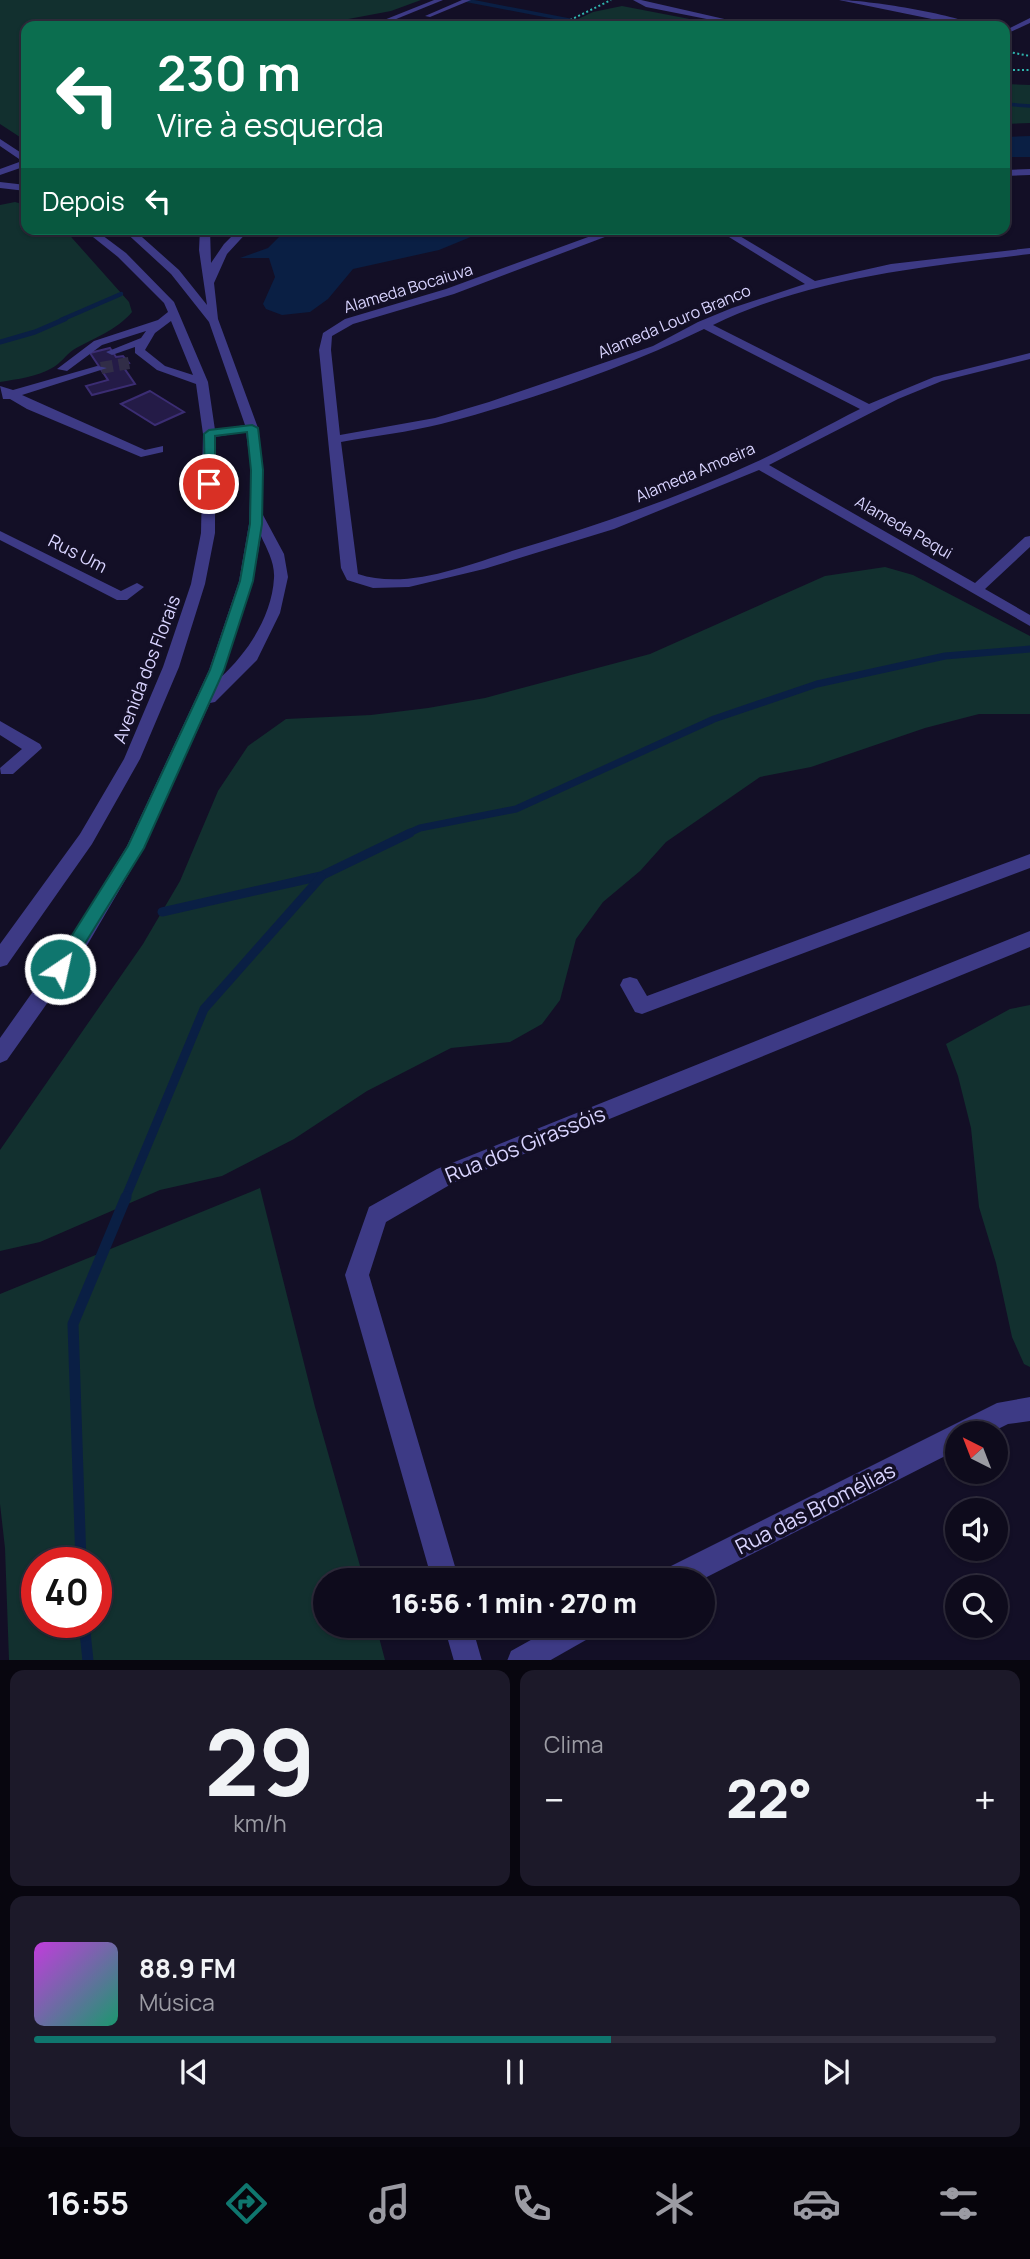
<!DOCTYPE html>
<html lang="pt">
<head>
<meta charset="utf-8">
<style>
  body { margin:0; font-family:Manrope,sans-serif; background:#1c1929; color:#f1f3f6; height:100vh; display:flex; flex-direction:column; font-size:26px; white-space:nowrap }
  * { box-sizing:border-box; margin:0 }
  p { font-size:23px; color:#9b9ba3 }
  .icon { flex:none; width:38px; height:38px; fill:none; stroke:currentColor; stroke-width:2; stroke-linecap:round; stroke-linejoin:round }
  .map { position:relative; height:1660px; overflow:hidden }
  .details { display:flex; flex-direction:column; gap:10px; padding:10px; background:#08060f; flex:1 }
  .details>* { flex:none }
  .top-card { position:absolute; left:21px; top:21px; width:989px; height:214px; border-radius:14px; box-shadow:0 2px 5px #0004,0 0 0 2px #2e2b3b; background:#0b6e4f; color:#fff; overflow:hidden }
  .needle { width:46px; rotate:318deg }
  .tools { position:absolute; left:945px; top:1421px; display:grid; gap:14px }
  .tools a { display:grid; place-items:center; width:63px; height:63px; border-radius:50%; background:#0e0b1c; box-shadow:0 2px 5px #0004,0 0 0 2px #2e2b3b; font-size:35px }
  .speed { position:absolute; left:21px; top:1547px; display:flex; gap:14px; font-size:35px; font-weight:700; text-align:center }
  .speed>* { display:grid; place-content:center; width:91px; height:91px; border-radius:50%; background:#0e0b1c; box-shadow:0 2px 5px #0004,0 0 0 2px #2e2b3b; line-height:1 }
  .speed .limit { border:10px solid #d22; background:#fff; color:#111 }
  .pin { position:absolute; display:grid; place-items:center; width:60px; height:60px; color:#fff; margin:-30px; border:4px solid #fff; border-radius:50%; box-shadow:0 2px 7px #0007 }
  .me { position:absolute; width:77px; margin:-38px; rotate:34deg; stroke-linejoin:round; filter:drop-shadow(0 0 5px #0008) }
  .turn { display:flex; align-items:center; gap:24px; height:147px; padding:0 21px; font-size:32px }
  .turn .icon { width:91px; height:91px; stroke-width:2.5 }
  .turn b { display:block; font-size:49px; line-height:60px }
  .then { display:flex; align-items:center; height:66px; padding:0 21px; background:#0003; gap:14px; font-size:26px }
  .big { font-size:52px; font-weight:800; line-height:1.1 }
  .details .tile { flex:1; display:flex; flex-direction:column; justify-content:center; gap:10px; min-width:0; padding:0 24px; border-radius:14px; background:#1c1929 }
  .details .dial { align-items:center; gap:0 }
  .dial b { font-size:91px; line-height:1 }
  .song { display:flex; align-items:center; gap:21px }
  .cover { width:84px; height:84px; border-radius:10px; background:linear-gradient(135deg,hsl(290 70% 55%),hsl(160 70% 35%)) }
  .played { height:7px; border-radius:4px; background:linear-gradient(90deg,#0f766e 60%,#2e2b3b 60%) }
  .keys { display:flex; justify-content:space-around; direction:ltr }
  .heat { display:flex; justify-content:space-between; align-items:center; font-size:38px; direction:ltr }
  .details .tiles { flex:1; display:grid; gap:10px; grid-template-columns:1fr 1fr }
  .tile:last-child { grid-column:span 2 }
  .trip { position:absolute; left:313px; top:1568px; width:402px; height:70px; border-radius:35px; background:#0e0b1c; box-shadow:0 2px 5px #0004,0 0 0 2px #2e2b3b; font-weight:800; line-height:70px; text-align:center }
  .dock { display:flex; height:112px; justify-content:space-around; align-items:center; background:#06040b; color:#9b9ba3 }
  .dock .icon { width:49px; height:49px }
  .dock .on { color:#0f766e }
  .dock b { font-size:32px; color:#f1f3f6 }
  .map>svg:first-child { display:block }
  .green { fill:#12302f; fill-rule:evenodd }
  .water { fill:#0a1f44 }
  .lines { fill:none; stroke-linecap:round; stroke-linejoin:round }
  .stream-far5 { stroke:#0a1f44; stroke-width:3.5 }
  .stream-far4 { stroke:#0a1f44; stroke-width:4.5 }
  .stream-far3 { stroke:#0a1f44; stroke-width:5 }
  .stream-far2 { stroke:#0a1f44; stroke-width:7 }
  .stream-far1 { stroke:#0a1f44; stroke-width:9 }
  .stream { stroke:#0a1f44; stroke-width:11 }
  .building { fill:#241b47; stroke:#3b2d73; stroke-width:2 }
  .minor-tunnel { stroke:#312d47; stroke-width:12; stroke-dasharray:12 6; stroke-linecap:butt }
  .path { stroke:#2fb8b0; stroke-width:2; stroke-dasharray:2 2.5; stroke-linecap:butt }
  .minor { fill:#3d3a85; fill-rule:evenodd }
  .route { fill:#0f766e; stroke:#0a4d48; stroke-width:2 }
  .labels { text-anchor:middle; dominant-baseline:central; stroke-width:7; stroke-linejoin:round; paint-order:stroke }
  .far-street-label { font-size:16px; fill:#d9d4ff; stroke:#130f26 }
  .street-label { font-size:18px; fill:#d9d4ff; stroke:#130f26 }
  .near-street-label { font-size:21px; fill:#d9d4ff; stroke:#130f26 }
</style>
</head>
<body>
<div class="map">
<svg width="1030" height="1661" viewBox="0 0 1030 1661">
  <rect width="100%" height="100%" fill="#130f26"/>
  <g class="green">
    <path d="M 0,0 L 421,0 L 391,11 L 311,26 L 26,26 L 26,141 L 0,124 Z"/>
    <path d="M 622,6 L 726,26 L 563,26 L 593,12 Z"/>
    <path d="M 1005,84 L 1030,85 L 1030,123 L 1005,124 Z"/>
    <path d="M 15,202 L 26,205 L 26,229 L 64,229 L 129,302 L 132,312 C 116,331 93,338 73,350 C 66,355 60,364 52,368 C 37,377 17,379 0,382 L 0,205 Z"/>
    <path d="M 885,567 L 913,575 L 1030,636 L 1030,714 L 979,714 L 925,728 L 811,767 L 760,777 L 666,842 L 640,871 L 603,902 L 576,939 L 560,1000 L 542,1024 L 510,1042 L 451,1048 L 367,1091 L 294,1139 L 222,1176 L 160,1190 L 40,1242 L 0,1251 L 0,1150 L 143,944 L 180,881 L 218,791 L 248,746 L 286,719 L 371,715 L 428,708 L 485,698 L 650,654 L 825,576 Z"/>
    <path d="M 1030,1005 L 1030,1367 L 1024,1364 L 1012,1337 L 996,1263 L 979,1207 L 971,1128 L 958,1076 L 946,1044 L 1010,1009 Z"/>
    <path d="M 260,1188 L 315,1407 L 364,1580 L 326,1580 L 326,1626 L 376,1626 L 385,1660 L 9,1660 L 5,1548 L 0,1504 L 0,1294 ZM 37,1563 L 96,1563 L 96,1622 L 37,1622 Z"/>
  </g>
  <g class="water">
    <path d="M 1030,136 L 1030,157 L 1005,157 L 1005,137 Z"/>
    <path d="M 295,229 L 490,229 L 439,250 L 353,269 L 328,299 L 310,312 L 282,315 L 266,309 L 263,304 L 275,277 L 269,258 L 240,258 L 268,248 L 280,236 Z"/>
  </g>
  <g class="lines">
    <g class="stream-far5">
      <path d="M 465,0 L 600,26"/>
      <path d="M 1004,104 L 1030,106"/>
    </g>
    <path class="stream-far4" d="M 61,320 L 121,294"/>
    <path class="stream-far3" d="M 0,342 L 35,332 L 65,319"/>
    <path class="stream-far2" d="M 407,834 L 420,828 L 516,809 L 714,719 L 817,684 L 945,656 L 1030,649"/>
    <g class="stream-far1">
      <path d="M 162,912 L 321,876 L 410,833"/>
      <path d="M 125,1199 L 204,1009 L 321,877"/>
    </g>
    <g class="stream">
      <path d="M 81,1563 L 73,1324 L 126,1197"/>
      <path d="M 84,1622 L 88,1661"/>
    </g>
  </g>
  <g class="building">
    <path d="M 110,348 L 116,357 L 123,356 L 129,363 L 122,365 L 135,384 L 92,395 L 86,386 L 108,380 L 90,353 Z"/>
    <path d="M 150,391 L 184,412 L 155,425 L 121,404 Z"/>
  </g>
  <g class="lines">
    <path class="minor-tunnel" d="M 101,368 L 129,363"/>
    <g class="path">
      <path d="M 558,26 L 611,0"/>
      <path d="M 1004,51 L 1030,56"/>
      <path d="M 1004,70 L 1030,70"/>
    </g>
    <g class="minor">
      <path d="M 434,0 L 443,0 L 379,26 L 369,26 Z"/>
      <path d="M 462,0 L 471,0 L 430,17 L 425,16 Z"/>
      <path d="M 633,0 L 641,0 L 755,26 L 742,26 L 646,7 Z"/>
      <path d="M 839,0 C 867,0 954,14 978,26 L 966,26 Z"/>
      <path d="M 1030,18 L 1030,23 L 1004,35 L 1004,31 Z"/>
      <path d="M 929,21 L 927,24 L 870,26 L 874,24 Z"/>
      <path d="M 0,139 L 26,156 L 26,166 L 0,175 L 0,169 L 22,161 L 0,146 Z"/>
      <path d="M 1030,169 L 1030,175 L 1004,176 L 1004,170 Z"/>
      <path d="M 0,182 L 26,185 L 26,191 L 0,188 Z"/>
      <path d="M 83,229 L 94,229 L 126,253 L 174,302 L 208,382 L 215,430 L 245,425 L 209,322 L 171,274 L 122,229 L 133,229 L 179,270 L 207,305 L 199,250 L 200,229 L 210,229 L 211,263 L 224,244 L 239,229 L 250,229 L 227,254 L 214,283 L 218,319 L 258,428 L 263,470 L 263,515 L 284,554 L 288,577 L 280,613 L 257,660 L 215,702 L 210,703 L 141,853 L 82,954 L 7,1060 L 0,1063 L 0,1038 L 68,942 L 127,846 L 209,670 L 239,581 L 249,524 L 251,470 L 246,432 L 215,437 L 215,533 L 205,584 L 179,667 L 140,759 L 92,844 L 7,965 L 0,967 L 0,944 L 80,834 L 124,759 L 163,667 L 191,584 L 201,533 L 203,434 L 196,384 L 157,370 L 135,353 L 135,347 L 112,355 L 106,352 L 141,338 L 146,331 L 102,345 L 67,371 L 57,369 L 94,341 L 158,320 L 168,312 L 164,303 L 118,257 ZM 171,321 L 193,375 L 165,366 L 145,350 L 155,333 ZM 261,536 C 267,549 275,563 274,578 C 272,616 248,652 221,677 L 253,581 Z"/>
      <path d="M 145,229 L 198,229 L 172,236 Z"/>
      <path d="M 610,229 L 626,229 L 454,294 L 353,324 L 332,336 L 331,350 L 340,435 L 435,418 L 489,402 L 653,346 L 698,322 L 732,308 L 805,284 L 716,229 L 728,229 L 815,281 L 891,264 L 1030,248 L 1030,254 C 922,267 813,277 713,325 L 869,404 L 934,377 L 1030,353 L 1030,359 L 942,381 L 898,399 L 769,465 L 975,583 L 1025,537 L 1030,536 L 1030,547 L 985,589 L 1030,615 L 1030,626 L 759,470 L 614,529 L 484,569 L 409,587 L 373,588 L 347,580 L 341,568 L 319,350 L 323,333 L 345,319 L 446,289 ZM 704,329 L 860,409 C 826,426 791,446 756,462 C 678,498 595,526 512,551 C 465,566 406,590 358,574 L 341,442 C 374,436 409,432 441,424 C 528,401 624,368 704,329 Z"/>
      <path d="M 97,366 L 107,368 L 22,395 L 145,450 L 163,446 L 163,452 L 141,457 L 27,409 L 10,399 L 3,399 L 0,386 L 13,390 Z"/>
      <path d="M 0,531 L 121,591 L 137,583 L 144,587 L 127,600 L 117,600 L 0,540 Z"/>
      <path d="M 0,721 L 40,744 L 42,748 L 13,774 L 1,774 L 0,768 L 22,749 L 0,735 Z"/>
      <path d="M 1030,854 L 1030,868 L 642,1014 L 635,1012 L 620,985 L 623,979 L 630,977 L 637,979 L 647,996 Z"/>
      <path d="M 1030,931 L 1030,947 L 453,1183 L 386,1222 L 369,1275 L 459,1580 L 432,1580 L 345,1275 L 369,1207 L 437,1169 Z"/>
      <path d="M 1030,1397 L 1030,1421 L 1008,1424 L 990,1433 L 957,1433 L 957,1450 L 701,1580 L 660,1580 L 663,1570 L 997,1403 Z"/>
      <path d="M 444,1626 L 472,1626 L 482,1661 L 454,1661 Z"/>
      <path d="M 556,1626 L 597,1626 L 593,1636 L 549,1661 L 507,1661 L 511,1651 Z"/>
    </g>
  </g>
  <path class="route" d="M 252,425 L 258,428 L 263,470 L 262,524 L 253,581 L 224,670 L 144,848 L 66,974 L 60,977 L 54,974 L 51,969 L 54,964 L 128,846 L 210,670 L 240,581 L 250,524 L 251,470 L 247,432 L 215,436 L 215,484 L 205,486 L 204,434 L 209,430 Z"/>
  <g class="labels">
    <g class="far-street-label">
      <text transform="translate(408 288) rotate(-17)">Alameda Bocaiuva</text>
      <text transform="translate(674 321) rotate(-23)">Alameda Louro Branco</text>
      <text transform="translate(695 472) rotate(-23)">Alameda Amoeira</text>
      <text transform="translate(904 527) rotate(30)">Alameda Pequi</text>
    </g>
    <g class="street-label">
      <text transform="translate(78 553) rotate(27)">Rus Um</text>
      <text transform="translate(146 669) rotate(-69)">Avenida dos Florais</text>
    </g>
    <g class="near-street-label">
      <text transform="translate(525 1144) rotate(-22)">Rua dos Girassóis</text>
      <text transform="translate(815 1508) rotate(-27)">Rua das Bromélias</text>
    </g>
  </g>
</svg>
<div class="tools">
<a><svg class="needle" viewBox="-14 -14 28 28"><path d="M0-13l5 13h-10z" fill="#e53935"/><path d="M0 13l5-13h-10z" fill="#9b9ba3"/></svg></a>
<a><svg class="icon" aria-label="sound" viewBox="0 0 24 24"><path d="M4 9h4l5-4v14l-5-4H4zM17 9q2 3 0 6"/></svg></a>
<a><svg class="icon" aria-label="search" viewBox="0 0 24 24"><circle cx="10" cy="10" r="6"/><path d="M15 15l6 6"/></svg></a>
</div>
<div class="speed"><div class="limit">40</div></div>
<div class="pin" style="left:209px;top:484px;background:#d93025"><svg class="icon" aria-label="arrive" viewBox="0 0 24 24"><path d="M6 21V4h12l-3 4 3 4H6"/></svg></div>
<svg class="me" style="left:60px;top:969px" viewBox="-20 -20 40 40"><circle r="17" fill="#0f766e" stroke="#fff" stroke-width="3"/><path d="M0-11L8 9 0 5-8 9z" fill="#fff"/></svg>
<div class="trip">16:56 · 1 min · 270 m</div>
<div class="top-card">
<div class="turn"><svg class="icon" aria-label="left" viewBox="0 0 24 24"><path d="M17 20v-9H6M10 6l-5 5 5 5"/></svg><div><b>230 m</b>Vire à esquerda</div></div>
<div class="then">Depois<svg class="icon" aria-label="left" viewBox="0 0 24 24"><path d="M17 20v-9H6M10 6l-5 5 5 5"/></svg></div>
</div>
</div>
<section class="details">
<div class="tiles">
<div class="tile dial"><b>29</b><p>km/h</p></div>
<div class="tile"><p>Clima</p>
<div class="heat"><a>−</a><b class="big">22°</b><a>+</a></div>
</div>
<div class="tile">
<div class="song"><i class="cover"></i><div><b>88.9 FM</b><p>Música</p></div></div>
<div class="played"></div>
<div class="keys"><svg class="icon" aria-label="previous" viewBox="0 0 24 24"><path d="M18 5L8 12l10 7zM5 5v14"/></svg><svg class="icon" aria-label="pause" viewBox="0 0 24 24"><path d="M8 5v14M16 5v14"/></svg><svg class="icon" aria-label="next" viewBox="0 0 24 24"><path d="M6 5l10 7-10 7zM19 5v14"/></svg></div>
</div>
</div>
</section>
<nav class="dock">
<b>16:55</b>
<svg class="icon on" aria-label="directions" viewBox="0 0 24 24"><path d="M12 3l9 9-9 9-9-9zM9 14v-3h6M13 9l2 2-2 2"/></svg>
<svg class="icon" aria-label="music" viewBox="0 0 24 24"><path d="M9 18V5l10-2v13"/><circle cx="6" cy="18" r="3"/><circle cx="16" cy="16" r="3"/></svg>
<svg class="icon" aria-label="phone" viewBox="0 0 24 24"><path d="M5 4h4l2 5-3 2q2 4 5 5l2-3 5 2v4C11 20 4 13 5 4z"/></svg>
<svg class="icon" aria-label="climate" viewBox="0 0 24 24"><path d="M12 3v18M4 7l16 10M4 17L20 7"/></svg>
<svg class="icon" aria-label="car" viewBox="0 0 24 24"><path d="M5 17H2v-5l4-1 3-4h7l3 4 3 1v5h-3M9 17h6M6 11h13"/><circle cx="7" cy="17" r="2"/><circle cx="17" cy="17" r="2"/></svg>
<svg class="icon" aria-label="filters" viewBox="0 0 24 24"><path d="M4 7h16M4 17h16"/><circle cx="9" cy="7" r="2"/><circle cx="15" cy="17" r="2"/></svg>
</nav>
</body>
</html>
